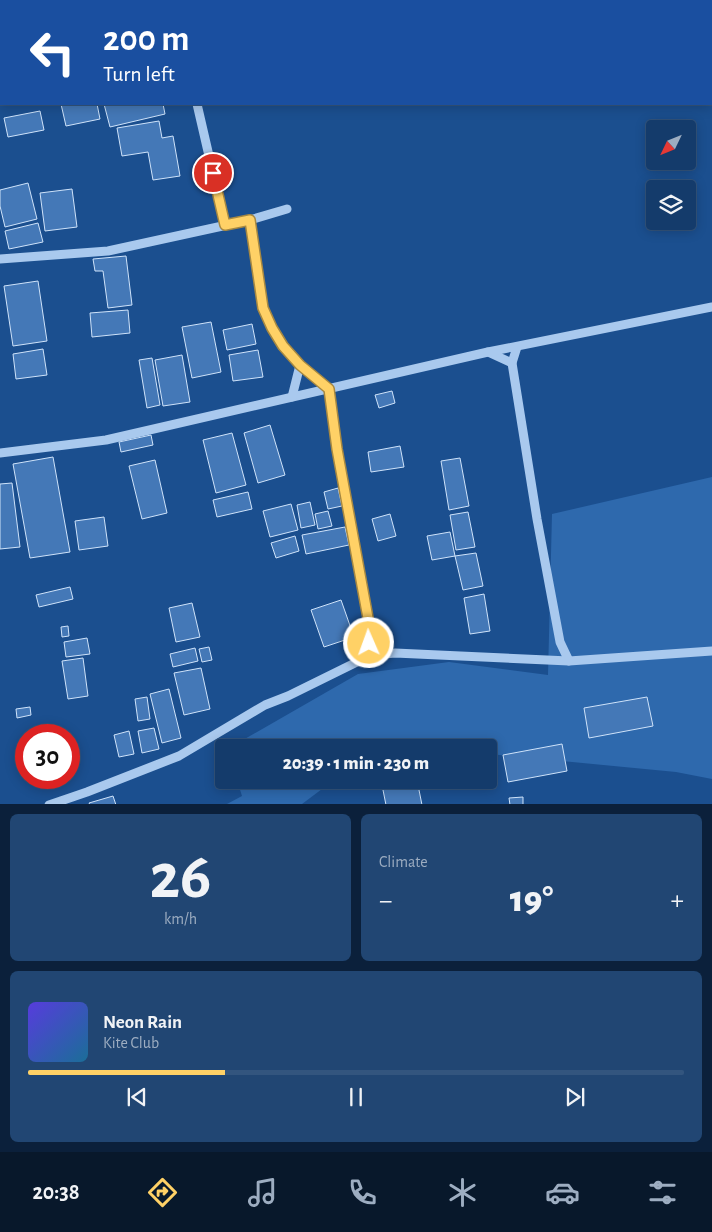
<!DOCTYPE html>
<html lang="en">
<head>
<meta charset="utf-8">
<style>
  body { margin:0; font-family:"Alegreya Sans",sans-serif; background:#214673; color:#f1f3f6; height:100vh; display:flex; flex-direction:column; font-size:19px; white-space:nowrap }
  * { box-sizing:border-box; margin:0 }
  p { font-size:16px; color:#9dadc1 }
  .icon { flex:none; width:28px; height:28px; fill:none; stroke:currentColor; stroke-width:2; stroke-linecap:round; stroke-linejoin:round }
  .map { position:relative; height:804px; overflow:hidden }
  .drawer { display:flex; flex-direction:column; gap:10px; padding:10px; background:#0b203b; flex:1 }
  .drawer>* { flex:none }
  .top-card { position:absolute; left:0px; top:0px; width:712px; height:105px; box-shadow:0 2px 12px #0003,0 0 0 1px #33557e; background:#1a4fa0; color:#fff; overflow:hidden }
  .needle { width:32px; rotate:227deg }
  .buttons { position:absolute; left:646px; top:120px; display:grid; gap:10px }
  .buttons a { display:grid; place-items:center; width:50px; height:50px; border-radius:5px; background:#143b6b; box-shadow:0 2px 12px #0003,0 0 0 1px #33557e; font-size:25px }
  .speed { position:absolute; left:15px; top:724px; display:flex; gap:10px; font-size:25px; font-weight:700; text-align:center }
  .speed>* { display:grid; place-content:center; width:65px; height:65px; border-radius:50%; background:#143b6b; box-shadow:0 2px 12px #0003,0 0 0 1px #33557e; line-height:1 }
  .speed .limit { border:8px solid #d22; background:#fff; color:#111 }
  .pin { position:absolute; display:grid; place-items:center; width:42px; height:42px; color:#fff; margin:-21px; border:2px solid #fff; border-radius:50%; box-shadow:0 1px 5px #0007 }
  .me { position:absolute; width:55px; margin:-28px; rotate:358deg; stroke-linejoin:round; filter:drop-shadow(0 0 4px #0008) }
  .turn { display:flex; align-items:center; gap:18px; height:105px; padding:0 20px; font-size:22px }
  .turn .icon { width:65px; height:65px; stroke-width:2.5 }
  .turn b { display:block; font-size:35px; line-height:42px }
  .big { font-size:38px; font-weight:800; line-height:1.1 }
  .drawer .widget { flex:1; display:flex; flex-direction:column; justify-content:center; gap:8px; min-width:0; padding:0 18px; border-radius:8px; background:#214673 }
  .drawer .dial { align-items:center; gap:0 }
  .dial b { font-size:65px; line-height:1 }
  .song { display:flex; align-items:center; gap:15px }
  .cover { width:60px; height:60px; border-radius:8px; background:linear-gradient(135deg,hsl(250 70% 55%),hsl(200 70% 35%)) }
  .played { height:5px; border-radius:2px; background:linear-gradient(90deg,#ffd166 30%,#33557e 30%) }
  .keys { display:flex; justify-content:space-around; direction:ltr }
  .heat { display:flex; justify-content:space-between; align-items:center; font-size:28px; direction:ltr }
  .drawer .tiles { flex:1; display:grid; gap:10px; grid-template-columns:1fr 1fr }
  .widget:last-child { grid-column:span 2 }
  .trip { position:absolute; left:215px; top:739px; width:282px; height:50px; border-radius:5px; background:#143b6b; box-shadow:0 2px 12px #0003,0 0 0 1px #33557e; font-weight:800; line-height:50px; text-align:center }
  .tabs { display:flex; height:80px; justify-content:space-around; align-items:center; background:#08182b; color:#9dadc1 }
  .tabs .icon { width:35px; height:35px }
  .tabs .on { color:#ffd166 }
  .tabs b { font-size:22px; color:#f1f3f6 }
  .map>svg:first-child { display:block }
  .green { fill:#2e69ad }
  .building { fill:#4478b7; stroke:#cfe3fa }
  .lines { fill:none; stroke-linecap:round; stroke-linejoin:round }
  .minor { stroke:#a9c9ee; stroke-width:9 }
  .route-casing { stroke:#a68842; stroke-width:12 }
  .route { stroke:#ffd166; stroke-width:9 }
</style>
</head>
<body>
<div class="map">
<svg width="712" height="805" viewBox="0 0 712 805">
  <rect width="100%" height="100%" fill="#1b4f8f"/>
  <g class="green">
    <path d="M 712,477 L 712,779 L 676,772 L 489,754 L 489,748 L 421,748 L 383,744 L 378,748 L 229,748 L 358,674 L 449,662 L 548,675 L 552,514 Z"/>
    <path d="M 237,780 L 334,780 L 302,804 L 227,804 L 242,796 Z"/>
  </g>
  <g class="building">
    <path d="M 61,104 L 97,104 L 100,119 L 66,126 Z"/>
    <path d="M 104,104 L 163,104 L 165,114 L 110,127 Z"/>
    <path d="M 40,111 L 44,130 L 8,137 L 4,118 Z"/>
    <path d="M 159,121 L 162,138 L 173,136 L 180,176 L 153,180 L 148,152 L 122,156 L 117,128 Z"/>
    <path d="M 28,183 L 37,219 L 5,227 L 0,206 L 0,190 Z"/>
    <path d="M 72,189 L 77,227 L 45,231 L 40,193 Z"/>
    <path d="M 38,223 L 43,242 L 9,249 L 5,231 Z"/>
    <path d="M 126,256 L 132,305 L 108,308 L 103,271 L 95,271 L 93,259 Z"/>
    <path d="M 38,281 L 47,341 L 13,346 L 4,286 Z"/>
    <path d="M 128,310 L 130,333 L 92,337 L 90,313 Z"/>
    <path d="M 211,322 L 221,372 L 192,378 L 182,327 Z"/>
    <path d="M 252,324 L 256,344 L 227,350 L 223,330 Z"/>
    <path d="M 43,349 L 47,375 L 16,379 L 13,354 Z"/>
    <path d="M 258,350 L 263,377 L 233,381 L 229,355 Z"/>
    <path d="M 182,355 L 190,402 L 163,406 L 155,360 Z"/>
    <path d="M 152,358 L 160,405 L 147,408 L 139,360 Z"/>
    <path d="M 392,391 L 395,403 L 379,408 L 375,395 Z"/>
    <path d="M 270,425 L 285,475 L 258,483 L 244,433 Z"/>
    <path d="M 232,433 L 246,485 L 216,493 L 203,440 Z"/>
    <path d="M 151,435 L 153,445 L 121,452 L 119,442 Z"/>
    <path d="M 400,446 L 404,467 L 371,472 L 368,452 Z"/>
    <path d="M 53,457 L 70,552 L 30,558 L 13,464 Z"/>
    <path d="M 460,458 L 469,506 L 449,510 L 441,461 Z"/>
    <path d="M 155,460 L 167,513 L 142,519 L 129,466 Z"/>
    <path d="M 12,483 L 20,547 L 0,549 L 0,484 Z"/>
    <path d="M 338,488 L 342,506 L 328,509 L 324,492 Z"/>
    <path d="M 248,492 L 252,509 L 217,517 L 213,500 Z"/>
    <path d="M 310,502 L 315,525 L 301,528 L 297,505 Z"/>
    <path d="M 291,504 L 298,530 L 270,537 L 263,511 Z"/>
    <path d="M 328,511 L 332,526 L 318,529 L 315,514 Z"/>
    <path d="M 468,512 L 475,547 L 456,550 L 450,515 Z"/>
    <path d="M 390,514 L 396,536 L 378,541 L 372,519 Z"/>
    <path d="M 104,517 L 108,546 L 79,550 L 75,521 Z"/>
    <path d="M 345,527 L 349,545 L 306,554 L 302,535 Z"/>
    <path d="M 450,532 L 455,556 L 432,560 L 427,536 Z"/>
    <path d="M 295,536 L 299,551 L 276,558 L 271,543 Z"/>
    <path d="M 476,553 L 483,586 L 463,590 L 455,556 Z"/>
    <path d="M 70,587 L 73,599 L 39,607 L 36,595 Z"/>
    <path d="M 484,594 L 490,631 L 470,634 L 464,598 Z"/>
    <path d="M 341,600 L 354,637 L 324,647 L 311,610 Z"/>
    <path d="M 192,603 L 200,637 L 176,642 L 169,608 Z"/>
    <path d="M 68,626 L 69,636 L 62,637 L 61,627 Z"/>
    <path d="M 87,638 L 90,654 L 66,657 L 64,642 Z"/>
    <path d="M 209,647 L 212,660 L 202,662 L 199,649 Z"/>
    <path d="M 195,648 L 198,661 L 173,667 L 170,654 Z"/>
    <path d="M 83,658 L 88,696 L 68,699 L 62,661 Z"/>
    <path d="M 201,668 L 210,709 L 184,715 L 174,673 Z"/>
    <path d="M 169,689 L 181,738 L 162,743 L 150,694 Z"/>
    <path d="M 147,697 L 150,719 L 138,721 L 135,699 Z"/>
    <path d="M 647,697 L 653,726 L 589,738 L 584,708 Z"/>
    <path d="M 30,707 L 31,715 L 17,718 L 16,709 Z"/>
    <path d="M 154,728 L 159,749 L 142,753 L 138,731 Z"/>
    <path d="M 129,731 L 134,754 L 119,757 L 114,735 Z"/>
    <path d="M 562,744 L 567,771 L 508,782 L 503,755 Z"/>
    <path d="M 381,780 L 417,780 L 422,805 L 386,805 Z"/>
    <path d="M 113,796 L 116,805 L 90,805 L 89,803 Z"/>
    <path d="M 523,797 L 523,805 L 510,805 L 509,798 Z"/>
  </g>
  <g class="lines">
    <g class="minor">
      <path d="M 174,0 L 174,1"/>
      <path d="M 131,1 L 137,0"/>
      <path d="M 0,28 L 1,27"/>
      <path d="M 197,104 L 225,225"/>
      <path d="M 250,220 L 263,307 L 272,328 L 283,346 L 300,365"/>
      <path d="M 0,259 L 108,251 L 250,220 L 287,209"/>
      <path d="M 517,347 L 512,363 L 537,519 L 560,642 L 569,661"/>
      <path d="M 488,352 L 512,363"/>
      <path d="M 0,453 L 106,440 L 488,352 L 712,307"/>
      <path d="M 363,656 L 395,653 L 569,661 L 712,651"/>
      <path d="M 49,805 L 87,792 L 179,756 L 265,705 L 288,696 L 359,661 C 371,646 369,636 368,618 L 337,449 L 329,389 L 300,365 L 292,397"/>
    </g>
  </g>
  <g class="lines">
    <g class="route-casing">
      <path id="route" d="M 213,173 L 225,225 L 250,220 L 263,308 L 272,328 L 283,346 L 300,365 L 329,389 L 337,449 L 368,618 L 369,643"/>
    </g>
    <use href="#route" class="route"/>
  </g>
</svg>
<div class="buttons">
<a><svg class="needle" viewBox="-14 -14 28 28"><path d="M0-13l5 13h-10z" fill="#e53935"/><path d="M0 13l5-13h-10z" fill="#9dadc1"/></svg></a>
<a><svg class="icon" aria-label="layers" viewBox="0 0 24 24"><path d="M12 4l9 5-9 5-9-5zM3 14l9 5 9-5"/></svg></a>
</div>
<div class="speed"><div class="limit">30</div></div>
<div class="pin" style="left:213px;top:173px;background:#d93025"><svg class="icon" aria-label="arrive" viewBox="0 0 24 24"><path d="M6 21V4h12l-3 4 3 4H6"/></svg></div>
<svg class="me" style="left:369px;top:643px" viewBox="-20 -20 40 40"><circle r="17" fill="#ffd166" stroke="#fff" stroke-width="3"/><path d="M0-11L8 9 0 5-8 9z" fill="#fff"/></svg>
<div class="trip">20:39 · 1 min · 230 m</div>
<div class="top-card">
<div class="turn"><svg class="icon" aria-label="left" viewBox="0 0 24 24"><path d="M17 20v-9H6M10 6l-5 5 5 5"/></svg><div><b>200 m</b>Turn left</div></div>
</div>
</div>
<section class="drawer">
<div class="tiles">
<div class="widget dial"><b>26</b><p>km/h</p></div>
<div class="widget"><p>Climate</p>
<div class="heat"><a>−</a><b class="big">19°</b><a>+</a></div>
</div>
<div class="widget">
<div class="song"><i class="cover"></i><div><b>Neon Rain</b><p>Kite Club</p></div></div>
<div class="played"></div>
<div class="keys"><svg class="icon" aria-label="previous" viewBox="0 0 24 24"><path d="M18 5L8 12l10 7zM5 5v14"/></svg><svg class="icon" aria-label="pause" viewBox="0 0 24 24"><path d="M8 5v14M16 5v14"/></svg><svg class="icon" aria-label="next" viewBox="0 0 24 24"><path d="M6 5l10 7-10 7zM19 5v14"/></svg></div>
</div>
</div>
</section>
<nav class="tabs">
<b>20:38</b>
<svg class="icon on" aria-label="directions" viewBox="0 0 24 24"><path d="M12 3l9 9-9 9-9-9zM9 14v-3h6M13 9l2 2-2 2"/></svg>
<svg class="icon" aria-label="music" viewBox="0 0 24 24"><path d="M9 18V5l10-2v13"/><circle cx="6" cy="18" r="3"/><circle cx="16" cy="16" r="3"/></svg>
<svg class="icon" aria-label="phone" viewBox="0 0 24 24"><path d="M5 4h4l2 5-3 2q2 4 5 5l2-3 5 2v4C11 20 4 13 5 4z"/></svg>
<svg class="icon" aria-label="climate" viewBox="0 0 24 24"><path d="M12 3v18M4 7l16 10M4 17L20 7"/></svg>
<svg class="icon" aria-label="car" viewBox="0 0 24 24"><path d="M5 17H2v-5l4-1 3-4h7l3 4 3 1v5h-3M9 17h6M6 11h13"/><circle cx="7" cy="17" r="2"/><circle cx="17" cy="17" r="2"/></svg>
<svg class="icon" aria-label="filters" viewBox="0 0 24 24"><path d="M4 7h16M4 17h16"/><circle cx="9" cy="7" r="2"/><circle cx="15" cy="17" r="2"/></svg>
</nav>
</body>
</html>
